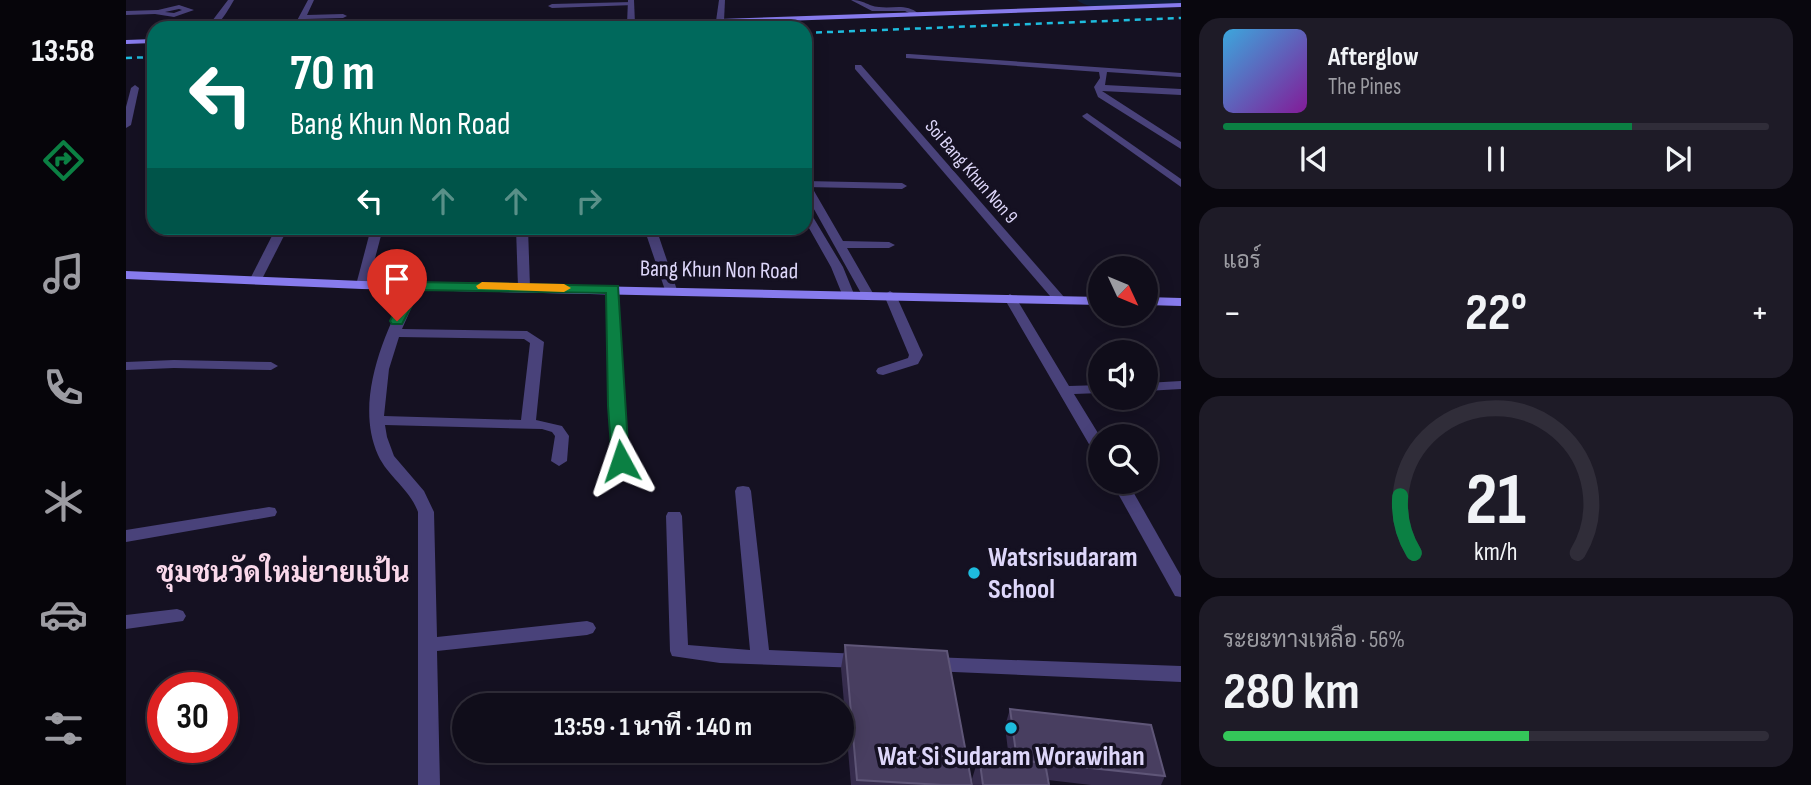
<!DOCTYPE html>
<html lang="th">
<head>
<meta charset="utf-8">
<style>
  body { margin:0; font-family:"Sofia Sans Condensed",Sarabun,sans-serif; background:#1e1b27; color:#f1f3f6; height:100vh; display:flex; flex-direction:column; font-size:26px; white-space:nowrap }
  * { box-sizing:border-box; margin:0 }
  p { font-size:23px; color:#9c9ca2 }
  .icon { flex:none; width:38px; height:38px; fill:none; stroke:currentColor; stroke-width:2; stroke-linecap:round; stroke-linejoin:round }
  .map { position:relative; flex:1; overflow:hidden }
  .sheet { display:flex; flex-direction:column; gap:18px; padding:18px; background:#09070e; width:630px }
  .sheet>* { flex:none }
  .hud { position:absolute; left:21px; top:21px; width:665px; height:214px; border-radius:21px; box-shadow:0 4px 18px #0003,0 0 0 2px #302d39; background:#00695c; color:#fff; overflow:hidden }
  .needle { width:46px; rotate:134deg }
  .controls { position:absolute; left:962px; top:256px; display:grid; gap:14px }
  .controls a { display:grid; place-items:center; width:70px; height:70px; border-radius:50%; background:#100d1a; box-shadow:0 4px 18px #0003,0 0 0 2px #302d39; font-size:35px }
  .speed { position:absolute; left:21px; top:672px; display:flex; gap:14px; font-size:35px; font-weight:700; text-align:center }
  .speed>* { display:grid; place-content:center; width:91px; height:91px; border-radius:50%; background:#100d1a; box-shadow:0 4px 18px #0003,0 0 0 2px #302d39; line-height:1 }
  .speed .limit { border:10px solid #d22; background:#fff; color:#111 }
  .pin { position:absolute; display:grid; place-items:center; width:60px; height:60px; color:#fff; margin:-72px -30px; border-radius:50% 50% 50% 0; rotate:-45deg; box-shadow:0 0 7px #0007 }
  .pin .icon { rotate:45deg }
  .me { position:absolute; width:77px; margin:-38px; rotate:355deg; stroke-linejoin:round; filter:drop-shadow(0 0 5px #0008) }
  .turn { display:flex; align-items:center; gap:24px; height:147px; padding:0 28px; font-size:32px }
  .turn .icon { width:91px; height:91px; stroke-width:2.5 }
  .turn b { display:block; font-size:49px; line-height:60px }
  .lanes { display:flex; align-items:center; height:66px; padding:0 28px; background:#0003; justify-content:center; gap:35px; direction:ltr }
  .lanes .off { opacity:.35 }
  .big { font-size:52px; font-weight:700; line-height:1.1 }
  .sheet .card { flex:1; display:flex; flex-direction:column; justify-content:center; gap:10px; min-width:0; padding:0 24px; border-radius:21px; background:#1e1b27 }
  .sheet .dial { align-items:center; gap:0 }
  .dial svg { height:182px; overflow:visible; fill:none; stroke:#302d39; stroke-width:7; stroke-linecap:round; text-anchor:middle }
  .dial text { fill:#f1f3f6; stroke:none }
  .song { display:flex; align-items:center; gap:21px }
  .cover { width:84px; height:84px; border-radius:10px; background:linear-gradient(135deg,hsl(200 70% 55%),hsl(290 70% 35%)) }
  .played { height:7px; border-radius:4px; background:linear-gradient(90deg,#0b8043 75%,#302d39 75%) }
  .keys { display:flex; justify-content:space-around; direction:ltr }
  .heat { display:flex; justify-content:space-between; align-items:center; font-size:38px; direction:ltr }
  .charge { height:10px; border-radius:5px; background:linear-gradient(90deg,#34c759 56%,#302d39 0) }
  .trip { position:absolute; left:326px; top:693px; width:402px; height:70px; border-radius:35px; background:#100d1a; box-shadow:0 4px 18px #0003,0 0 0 2px #302d39; font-weight:700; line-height:70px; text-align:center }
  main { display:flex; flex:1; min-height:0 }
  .tabs { display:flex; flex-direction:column; width:126px; justify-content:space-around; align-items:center; background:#06050a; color:#9c9ca2 }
  .tabs .icon { width:49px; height:49px }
  .tabs .on { color:#0b8043 }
  .tabs b { font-size:32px; color:#f1f3f6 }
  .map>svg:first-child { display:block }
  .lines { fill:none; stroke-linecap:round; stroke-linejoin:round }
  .canal { fill:#101d3b; fill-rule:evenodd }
  .lane { fill:#49427a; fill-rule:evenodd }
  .street { fill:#49427a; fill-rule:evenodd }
  .secondary { fill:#877bed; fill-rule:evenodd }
  .rail { stroke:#1ebcde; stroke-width:2.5; stroke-dasharray:6 5; stroke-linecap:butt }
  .wall { fill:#362c4d }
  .building { fill:#483e60; stroke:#5f5678; stroke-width:2 }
  .route { fill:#0b8043; stroke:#07532c; stroke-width:2 }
  .slow { fill:#f59e0b }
  .poi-dot { fill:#1ebcde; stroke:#151122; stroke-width:2.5 }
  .labels { text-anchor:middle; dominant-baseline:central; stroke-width:7; stroke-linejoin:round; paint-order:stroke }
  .far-street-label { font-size:19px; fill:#ded7fa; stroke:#151122 }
  .street-label { font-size:23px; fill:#ded7fa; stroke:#151122 }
  .near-poi-label { font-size:28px; font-weight:bold; fill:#ded7fa; stroke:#151122; text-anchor:start }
  .near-neighbourhood-label { font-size:28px; font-weight:bold; fill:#fad9eb; stroke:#151122 }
</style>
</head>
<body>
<main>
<nav class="tabs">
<b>13:58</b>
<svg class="icon on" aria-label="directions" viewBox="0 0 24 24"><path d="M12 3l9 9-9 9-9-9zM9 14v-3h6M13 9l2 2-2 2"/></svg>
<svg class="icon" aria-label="music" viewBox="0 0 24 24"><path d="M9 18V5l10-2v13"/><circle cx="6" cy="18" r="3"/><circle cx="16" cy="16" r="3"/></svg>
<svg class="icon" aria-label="phone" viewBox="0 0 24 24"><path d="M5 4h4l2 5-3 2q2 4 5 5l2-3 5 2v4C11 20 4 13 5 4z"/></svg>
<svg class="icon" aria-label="climate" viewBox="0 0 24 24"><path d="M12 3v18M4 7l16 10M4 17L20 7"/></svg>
<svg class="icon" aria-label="car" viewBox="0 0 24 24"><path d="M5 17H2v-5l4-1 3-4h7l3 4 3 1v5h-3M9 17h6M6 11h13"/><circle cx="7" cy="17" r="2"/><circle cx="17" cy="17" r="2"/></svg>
<svg class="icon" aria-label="filters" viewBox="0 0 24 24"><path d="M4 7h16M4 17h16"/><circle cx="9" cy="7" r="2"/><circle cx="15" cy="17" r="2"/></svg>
</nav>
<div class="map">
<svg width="1055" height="785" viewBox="0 0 1055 785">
  <rect width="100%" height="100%" fill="#151122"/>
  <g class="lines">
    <path class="canal" d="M 951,0 L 1055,0 L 1055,5 C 1032,7 967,15 951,0 Z"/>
    <g class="lane">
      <path d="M 102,0 L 108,0 C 100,13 94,28 77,28 L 86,21 Z"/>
      <path d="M 506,2 L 508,5 L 426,8 L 422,6 L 426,4 Z"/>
      <path d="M 53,5 L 68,10 L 48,17 L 29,14 L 0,15 L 0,11 L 32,10 ZM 53,9 L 56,10 L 48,13 L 39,12 Z"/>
      <path d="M 679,181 L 776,183 L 781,186 L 776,189 L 679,187 Z"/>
      <path d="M 518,228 L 530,228 L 551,290 L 549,293 L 541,293 L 539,290 Z"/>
      <path d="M 764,291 L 770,295 L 797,355 L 792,364 L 757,375 L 752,374 L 750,371 L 752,368 L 782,358 L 783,355 L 758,295 Z"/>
    </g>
    <g class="street">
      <path d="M 182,0 L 188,0 L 181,15 L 217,14 L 221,16 L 217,18 L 179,19 L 175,28 L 167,28 Z"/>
      <path d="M 502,0 L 508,0 L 509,24 L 505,26 L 501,24 Z"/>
      <path d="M 593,0 L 599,0 L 598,21 L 594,23 L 590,21 Z"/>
      <path d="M 725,0 C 739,0 741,6 753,7 C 768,9 780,3 793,14 L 789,16 L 779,11 L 746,11 Z"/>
      <path d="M 783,54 L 1055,73 L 1055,77 L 981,72 L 979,85 L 1055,89 L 1055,95 L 976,91 L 1055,142 L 1055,149 L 972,97 L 968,87 L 974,78 L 973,72 L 780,58 L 780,54 Z"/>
      <path d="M 729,65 L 735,65 L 938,297 L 940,300 L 938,303 L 930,303 L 729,69 Z"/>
      <path d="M 9,85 L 13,88 L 5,125 L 0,128 L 0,107 L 5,88 Z"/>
      <path d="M 961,113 L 1055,179 L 1055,187 L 958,118 L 956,116 Z"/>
      <path d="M 679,181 L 684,184 L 717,241 L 763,242 L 769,245 L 763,248 L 721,248 L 748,295 L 746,298 L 742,299 L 736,295 L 679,193 Z"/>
      <path d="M 679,209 L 684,212 L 717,267 L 728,294 L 726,297 L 718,297 L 716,294 L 705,267 L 679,221 Z"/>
      <path d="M 150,228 L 162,228 L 135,281 L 133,284 L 125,284 L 123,281 Z"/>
      <path d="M 245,228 L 257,228 L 242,285 L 236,289 L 230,285 Z"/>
      <path d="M 390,228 L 402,228 L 404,287 L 398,291 L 392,287 Z"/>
      <path d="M 289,282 L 295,286 L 276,329 L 401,331 L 418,342 L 410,420 L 436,426 L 443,436 L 441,461 L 433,466 L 425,461 L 429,436 L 426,432 L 416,429 L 259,425 L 261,437 L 268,456 L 298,491 L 308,512 L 311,637 L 461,621 L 467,623 L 470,628 L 467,633 L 461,635 L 311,651 L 314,785 L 292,785 L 292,512 C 284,489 262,477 252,455 C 228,401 258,334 283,286 ZM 273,337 L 398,339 L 404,343 L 395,420 L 258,416 L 263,369 Z"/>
      <path d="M 487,285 L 493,289 L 497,406 L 503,461 L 495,466 L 487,461 L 483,406 L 481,289 Z"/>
      <path d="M 884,294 L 890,298 L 943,386 L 975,385 L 975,393 L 948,394 L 975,438 L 975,456 L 967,451 L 878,298 Z"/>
      <path d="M 48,360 L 145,362 L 152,366 L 145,370 L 48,368 L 0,370 L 0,362 Z"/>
      <path d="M 1055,381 L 1055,389 L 1020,391 L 1020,383 Z"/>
      <path d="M 985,481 L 1001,481 L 1055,576 L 1055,597 L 1049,596 Z"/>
      <path d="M 617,486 L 623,487 L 625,491 L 643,650 L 735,654 L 742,656 L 744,661 L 742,666 L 735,668 L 594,663 L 546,656 L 544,651 L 540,516 L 542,512 L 554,512 L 556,516 L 562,645 L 624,650 L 609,491 L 611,487 Z"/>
      <path d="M 143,507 L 149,508 L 151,512 L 149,516 L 0,542 L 0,530 Z"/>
      <path d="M 51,609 L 57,611 L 60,616 L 57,621 L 0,629 L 0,615 Z"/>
      <path d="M 805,657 L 1055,666 L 1055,682 L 805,671 L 798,669 L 796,664 L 798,659 Z"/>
    </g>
    <g class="secondary">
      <path d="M 1055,3 L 1055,7 L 454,28 L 386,28 L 390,26 Z"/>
      <path d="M 28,39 L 28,43 L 0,44 L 0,40 Z"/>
      <path d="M 0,271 L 236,281 L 975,297 L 975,305 L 236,289 L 0,279 Z"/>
      <path d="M 1020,297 L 1055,298 L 1055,306 L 1020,305 Z"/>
    </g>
    <g class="rail">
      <path d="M 679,33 L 1055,18"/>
      <path d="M 0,58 L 28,57"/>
    </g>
  </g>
  <g class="wall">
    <path d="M 719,645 L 846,785 L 725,785 L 715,668 Z"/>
    <path d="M 884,709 L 1039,776 L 1035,785 L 965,785 L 922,780 L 923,785 L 847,785 L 846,779 L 853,756 L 883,759 L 879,726 Z"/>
  </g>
  <g class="building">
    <path d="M 719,645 L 821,651 L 846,785 L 816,785 L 731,780 Z"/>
    <path d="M 884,709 L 1025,725 L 1039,776 L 891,760 Z"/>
    <path d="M 853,756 L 919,763 L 923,785 L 857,785 Z"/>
  </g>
  <path class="route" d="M 289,282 L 492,286 L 503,461 L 501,465 L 495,467 L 486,461 L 482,406 L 480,293 L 294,290 L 276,324 L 266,324 L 264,321 L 282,286 Z"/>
  <path class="slow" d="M 356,282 L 438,284 L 445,288 L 438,292 L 352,289 L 350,286 Z"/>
  <g class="poi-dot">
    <circle cx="848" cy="573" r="7"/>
    <circle cx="885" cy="728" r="7"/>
  </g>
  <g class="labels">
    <g class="far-street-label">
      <text transform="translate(845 172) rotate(49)">Soi Bang Khun Non 9</text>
    </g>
    <g class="street-label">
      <text transform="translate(593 270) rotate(1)">Bang Khun Non Road</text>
    </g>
    <g class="near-poi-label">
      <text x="862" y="557">Watsrisudaram<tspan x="862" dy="32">School</tspan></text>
      <text x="885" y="756" text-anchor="middle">Wat Si Sudaram Worawihan</text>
    </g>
    <g class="near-neighbourhood-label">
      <text x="157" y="573">ชุมชนวัดใหม่ยายแป้น</text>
    </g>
  </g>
</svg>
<div class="controls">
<a><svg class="needle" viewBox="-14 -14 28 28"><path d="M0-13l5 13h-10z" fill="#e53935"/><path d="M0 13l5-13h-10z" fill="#9c9ca2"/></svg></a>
<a><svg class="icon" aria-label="sound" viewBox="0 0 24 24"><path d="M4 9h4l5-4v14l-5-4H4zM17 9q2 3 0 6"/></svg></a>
<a><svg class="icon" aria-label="search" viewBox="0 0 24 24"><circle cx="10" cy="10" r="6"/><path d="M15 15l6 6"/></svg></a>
</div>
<div class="speed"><div class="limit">30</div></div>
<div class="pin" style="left:271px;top:321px;background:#d93025"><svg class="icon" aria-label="arrive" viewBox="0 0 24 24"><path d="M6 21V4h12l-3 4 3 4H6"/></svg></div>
<svg class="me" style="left:495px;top:461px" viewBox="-20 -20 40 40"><path d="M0-17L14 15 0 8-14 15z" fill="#0b8043" stroke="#fff" stroke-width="4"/></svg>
<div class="trip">13:59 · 1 นาที · 140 m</div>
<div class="hud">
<div class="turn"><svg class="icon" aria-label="left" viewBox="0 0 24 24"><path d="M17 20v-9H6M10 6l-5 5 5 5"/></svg><div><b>70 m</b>Bang Khun Non Road</div></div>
<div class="lanes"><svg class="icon" aria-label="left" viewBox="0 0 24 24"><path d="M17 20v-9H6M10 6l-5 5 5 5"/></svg><svg class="icon off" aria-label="ahead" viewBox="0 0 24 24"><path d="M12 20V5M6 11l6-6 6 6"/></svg><svg class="icon off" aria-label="ahead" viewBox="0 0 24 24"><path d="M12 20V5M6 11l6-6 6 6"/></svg><svg class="icon off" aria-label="right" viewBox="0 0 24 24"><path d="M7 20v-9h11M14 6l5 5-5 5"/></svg></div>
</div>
</div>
<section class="sheet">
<div class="card">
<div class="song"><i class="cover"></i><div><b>Afterglow</b><p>The Pines</p></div></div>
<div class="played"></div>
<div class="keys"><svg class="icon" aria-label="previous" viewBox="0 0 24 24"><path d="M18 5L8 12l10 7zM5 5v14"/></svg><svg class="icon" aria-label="pause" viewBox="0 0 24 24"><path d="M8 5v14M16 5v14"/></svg><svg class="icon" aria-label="next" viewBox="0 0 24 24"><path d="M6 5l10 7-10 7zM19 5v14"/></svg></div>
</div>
<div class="card"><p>แอร์</p>
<div class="heat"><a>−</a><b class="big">22°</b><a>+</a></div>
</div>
<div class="card dial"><svg viewBox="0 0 100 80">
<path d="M14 69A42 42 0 1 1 86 69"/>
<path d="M14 69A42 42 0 0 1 8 44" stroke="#0b8043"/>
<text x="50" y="56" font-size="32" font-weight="700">21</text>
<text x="50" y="72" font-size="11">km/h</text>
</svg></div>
<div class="card"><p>ระยะทางเหลือ · 56%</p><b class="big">280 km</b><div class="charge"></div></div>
</section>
</main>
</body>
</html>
